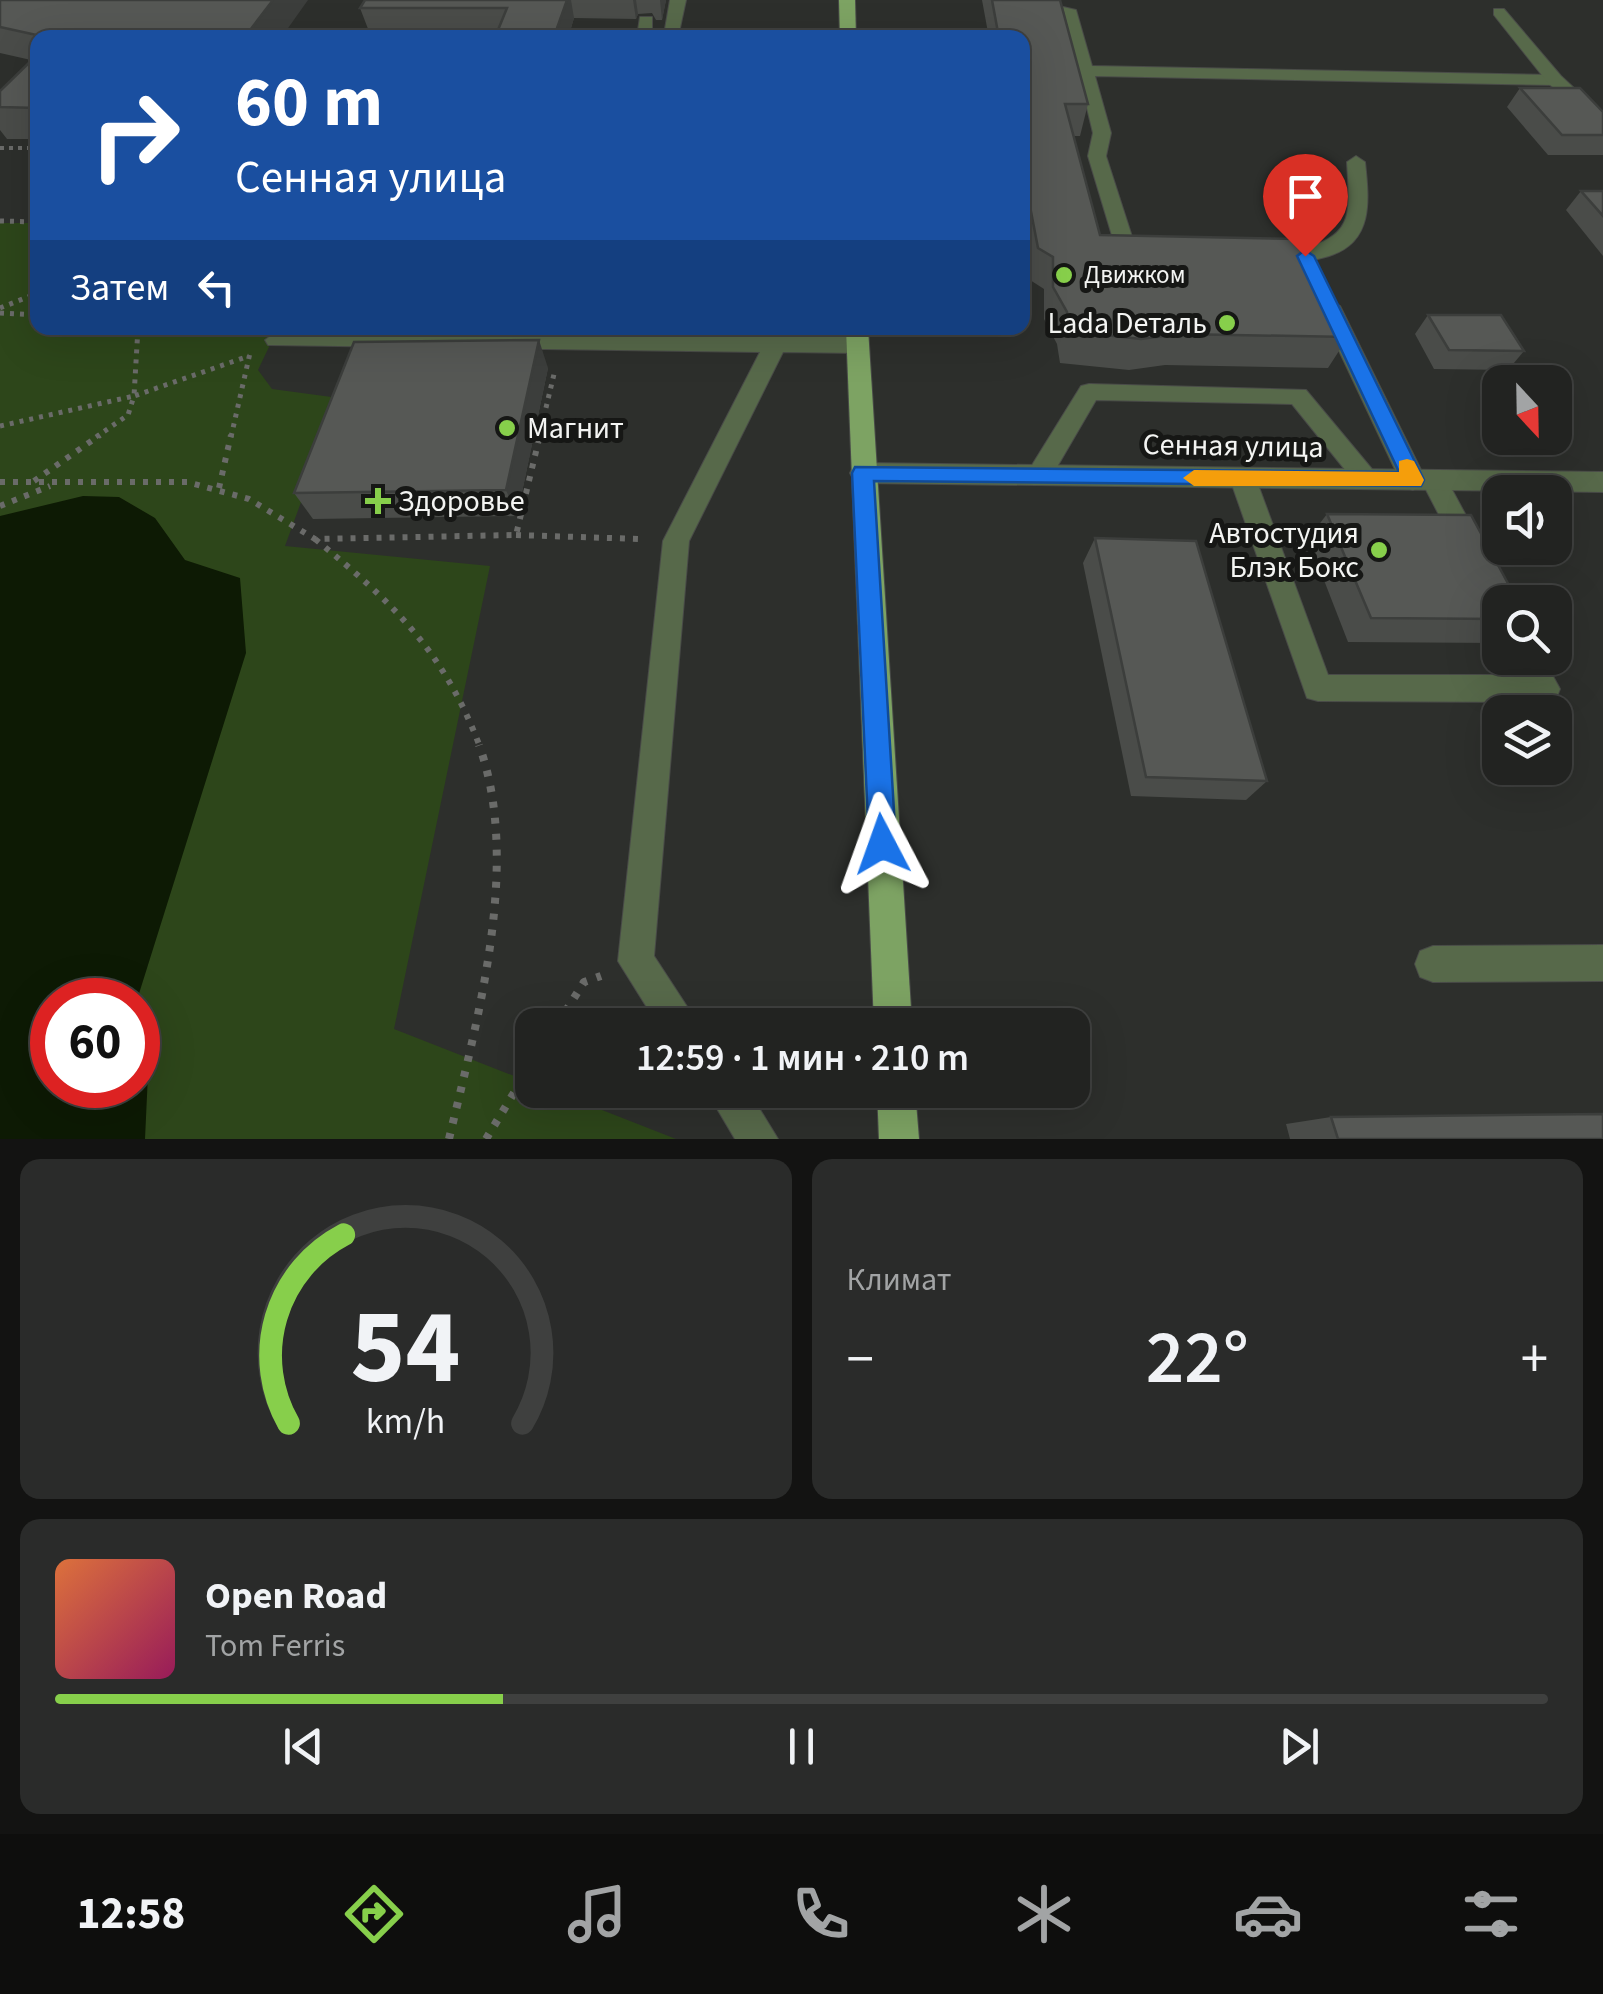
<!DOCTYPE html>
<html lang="ru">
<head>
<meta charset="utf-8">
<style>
  body { margin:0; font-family:"Source Sans 3",sans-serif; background:#2a2b2a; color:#f1f3f6; height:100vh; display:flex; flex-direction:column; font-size:38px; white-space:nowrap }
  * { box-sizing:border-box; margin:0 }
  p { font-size:32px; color:#a2a4a5 }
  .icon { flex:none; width:55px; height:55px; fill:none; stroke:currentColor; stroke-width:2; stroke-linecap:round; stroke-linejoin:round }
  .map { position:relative; height:1139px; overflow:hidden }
  .sheet { display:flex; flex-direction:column; gap:20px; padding:20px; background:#131312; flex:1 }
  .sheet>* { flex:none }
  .banner { position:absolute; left:30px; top:30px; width:1000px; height:305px; border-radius:20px; box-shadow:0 10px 40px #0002,0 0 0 2px #3f403f; background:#1a4fa0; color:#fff; overflow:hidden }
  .needle { width:65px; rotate:158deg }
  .controls { position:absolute; left:1482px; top:365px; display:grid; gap:20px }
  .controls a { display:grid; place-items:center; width:90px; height:90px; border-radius:20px; background:#222321; box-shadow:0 10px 40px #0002,0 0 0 2px #3f403f; font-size:50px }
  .speed { position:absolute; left:30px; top:978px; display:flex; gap:20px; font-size:50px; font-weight:700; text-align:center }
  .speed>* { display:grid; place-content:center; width:130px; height:130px; border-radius:50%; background:#222321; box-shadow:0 10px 40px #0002,0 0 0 2px #3f403f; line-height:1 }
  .speed .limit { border:15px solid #d22; background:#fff; color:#111 }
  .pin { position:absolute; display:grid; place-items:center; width:85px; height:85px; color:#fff; margin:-102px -42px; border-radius:50% 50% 50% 0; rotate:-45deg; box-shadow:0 0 10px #0007 }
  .pin .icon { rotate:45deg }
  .me { position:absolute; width:110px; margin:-55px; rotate:356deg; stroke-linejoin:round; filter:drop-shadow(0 0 8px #0008) }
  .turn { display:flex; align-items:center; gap:35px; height:210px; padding:0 40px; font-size:45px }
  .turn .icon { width:130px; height:130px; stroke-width:2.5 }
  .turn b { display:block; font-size:70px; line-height:85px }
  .then { display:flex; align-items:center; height:95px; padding:0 40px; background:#0003; gap:20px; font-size:38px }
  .big { font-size:75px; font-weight:600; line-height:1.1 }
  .sheet .widget { flex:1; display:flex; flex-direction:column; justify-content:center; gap:15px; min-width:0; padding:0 35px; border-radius:20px; background:#2a2b2a }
  .sheet .dial { align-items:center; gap:0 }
  .dial svg { height:260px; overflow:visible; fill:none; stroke:#3f403f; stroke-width:7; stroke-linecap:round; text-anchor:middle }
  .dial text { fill:#f1f3f6; stroke:none }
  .song { display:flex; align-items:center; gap:30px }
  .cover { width:120px; height:120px; border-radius:15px; background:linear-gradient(135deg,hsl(20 70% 55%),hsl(330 70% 35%)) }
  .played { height:10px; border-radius:5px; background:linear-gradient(90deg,#87cf4b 30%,#3f403f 30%) }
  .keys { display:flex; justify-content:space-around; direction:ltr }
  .heat { display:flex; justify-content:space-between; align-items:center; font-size:55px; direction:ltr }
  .sheet .tiles { flex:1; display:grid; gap:20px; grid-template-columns:1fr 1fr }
  .widget:last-child { grid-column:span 2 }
  .trip { position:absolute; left:515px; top:1008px; width:575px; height:100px; border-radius:20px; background:#222321; box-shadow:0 10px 40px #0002,0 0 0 2px #3f403f; font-weight:600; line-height:100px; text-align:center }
  .dock { display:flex; height:160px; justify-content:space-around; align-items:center; background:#0e0e0d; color:#a2a4a5 }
  .dock .icon { width:70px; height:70px }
  .dock .on { color:#87cf4b }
  .dock b { font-size:45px; color:#f1f3f6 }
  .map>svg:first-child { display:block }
  .green { fill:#2d461a; fill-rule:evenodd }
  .water { fill:#0d1a04 }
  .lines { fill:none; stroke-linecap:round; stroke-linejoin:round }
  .service-casing { stroke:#494b48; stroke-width:2 }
  .minor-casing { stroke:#494b48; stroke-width:2 }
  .primary-casing { stroke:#494b48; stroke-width:2 }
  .path-far3 { stroke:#6a6b69; stroke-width:4; stroke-dasharray:4 5; stroke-linecap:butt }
  .path-far2 { stroke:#6a6b69; stroke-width:5; stroke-dasharray:4 6; stroke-linecap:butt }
  .path-far1 { stroke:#6a6b69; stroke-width:6; stroke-dasharray:5 8; stroke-linecap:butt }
  .path { stroke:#6a6b69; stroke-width:8; stroke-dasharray:6 10; stroke-linecap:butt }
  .service { fill:#57694a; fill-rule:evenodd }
  .minor { fill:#57694a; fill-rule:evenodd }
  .primary { fill:#7da363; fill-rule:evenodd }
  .wall { fill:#4a4c49 }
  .shaded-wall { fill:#3c3e3c }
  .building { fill:#565855; stroke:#3c3e3c; stroke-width:2.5 }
  .route { fill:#1a73e8; stroke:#114b97; stroke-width:2.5 }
  .slow { fill:#f59e0b }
  .poi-dot { fill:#87cf4b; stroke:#161715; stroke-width:4 }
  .labels { text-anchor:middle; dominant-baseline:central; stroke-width:10; stroke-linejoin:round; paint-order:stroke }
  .far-poi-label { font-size:25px; fill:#f3f4f2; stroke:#161715; text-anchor:start }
  .poi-label { font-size:30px; fill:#f3f4f2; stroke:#161715; text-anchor:end }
  .street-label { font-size:30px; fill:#f3f4f2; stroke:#161715 }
</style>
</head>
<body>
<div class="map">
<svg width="1603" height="1139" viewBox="0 0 1603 1139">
  <rect width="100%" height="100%" fill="#2d2f2c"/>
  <path class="green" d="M 0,223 L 37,223 L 38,328 L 278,328 L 258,370 L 272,389 L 339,398 L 285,546 L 490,566 L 394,1029 L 532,1083 L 532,1090 L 551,1090 L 676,1139 L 0,1139 ZM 52,1000 L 138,1000 L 138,1085 L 52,1085 Z"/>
  <path class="water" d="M 83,496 L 119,497 L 155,518 L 185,560 L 240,578 L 246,653 L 137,1000 L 52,1000 L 52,1085 L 138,1085 L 138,1072 L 148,1074 L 145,1139 L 0,1139 L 0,516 Z"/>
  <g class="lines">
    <g class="service-casing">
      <g id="service">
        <path d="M 670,0 L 686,0 L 678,37 L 637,37 L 640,17 L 652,17 L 652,29 L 665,29 Z"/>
        <path d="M 1063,7 L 1076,10 L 1092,66 L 1555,75 L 1564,80 L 1555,85 L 1095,76 L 1111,133 L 1106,156 L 1135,246 L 1155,247 L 1158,252 C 1150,262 1125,262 1117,252 L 1088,156 L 1093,133 Z"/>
        <path d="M 1356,156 L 1365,162 C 1369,200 1374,242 1329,256 C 1318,259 1308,262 1298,260 L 1295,255 L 1298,250 C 1355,236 1350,214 1347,162 Z"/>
        <path d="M 1329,299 L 1340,306 L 1424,476 L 1434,470 L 1443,473 L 1510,597 L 1513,602 L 1500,602 L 1500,617 L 1490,613 L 1423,484 L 1413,490 L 1404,487 L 1400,480 L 1318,306 Z"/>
        <path d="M 276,332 L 776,335 L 858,337 L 869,345 L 858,353 L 783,352 L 689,541 L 654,956 L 699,1025 L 658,1025 L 618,961 L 663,541 L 760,352 L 268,345 L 265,340 Z"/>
        <path d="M 1089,384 L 1306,390 L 1381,480 L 1377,487 L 1359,487 L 1292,404 L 1096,400 L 1047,484 L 1029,484 L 1025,477 L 1029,470 L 1081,386 Z"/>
        <path d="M 1243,469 L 1252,472 L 1256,479 L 1328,675 L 1522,675 L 1514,658 L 1543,658 L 1560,689 L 1556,699 L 1545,702 L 1318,701 L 1307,698 L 1230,479 L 1234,472 Z"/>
        <path d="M 1603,945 L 1603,981 L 1433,982 L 1420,977 L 1415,964 L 1420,951 L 1433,946 Z"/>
        <path d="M 706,1090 L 748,1090 L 778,1139 L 735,1139 Z"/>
      </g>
    </g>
    <g class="minor-casing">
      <g id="minor">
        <path d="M 1494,9 L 1504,9 L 1561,76 L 1603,115 L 1603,130 L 1549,84 L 1494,15 Z"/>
        <path d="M 863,463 L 1603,472 L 1603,492 L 863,483 L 854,480 L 850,473 L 854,466 Z"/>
      </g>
    </g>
    <g class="primary-casing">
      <g id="primary">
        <path d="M 839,0 L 855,0 L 856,38 L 840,38 Z"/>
        <path d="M 846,328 L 868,328 L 912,1025 L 874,1025 Z"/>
        <path d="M 877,1090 L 915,1090 L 919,1139 L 879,1139 Z"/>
      </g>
    </g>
    <path class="path-far3" d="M 0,148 L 38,148"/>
    <g class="path-far2">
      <path d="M 0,221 L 38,222"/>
      <path d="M 0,308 L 38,293"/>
      <path d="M 0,313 L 38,315"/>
      <path d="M 0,426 L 134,396 L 138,328"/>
      <path d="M 96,437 L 128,415 L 134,396 L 249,356"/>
      <path d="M 231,437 L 250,353"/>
      <path d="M 539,437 L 555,370"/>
    </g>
    <g class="path-far1">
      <path d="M 34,481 L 100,435"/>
      <path d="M 0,482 L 187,482 L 249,499 L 315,539 L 516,535 L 540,435"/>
      <path d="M 219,488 L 231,435"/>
      <path d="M 0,506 L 50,486"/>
      <path d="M 516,535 L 640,539"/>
      <path d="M 315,539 C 393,603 444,651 480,747"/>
    </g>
    <g class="path">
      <path d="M 557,1025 L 584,982 L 601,976"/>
      <path d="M 449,1139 C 477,1021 522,863 479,745"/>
      <path d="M 486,1139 L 532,1063"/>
    </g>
    <use href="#service" class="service"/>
    <use href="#minor" class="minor"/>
    <use href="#primary" class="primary"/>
  </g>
  <g class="wall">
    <path d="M 0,0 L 281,38 L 38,38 L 38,139 L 7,139 L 0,130 L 0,91 L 31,60 L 0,53 Z"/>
    <path d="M 365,0 L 666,0 L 662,20 L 656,20 L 652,13 L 638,14 L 636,19 L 574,18 L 568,38 L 499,38 L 498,34 L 370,34 L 360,8 Z"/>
    <path d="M 982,0 L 1060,0 L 1088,104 L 1080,136 L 1073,136 L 1100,235 L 1348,337 L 1328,368 L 1165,365 L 1129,370 L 1060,363 L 1057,344 L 1044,319 L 1044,289 L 1030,280 L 1022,236 L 1022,38 L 989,38 Z"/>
    <path d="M 1520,88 L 1603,112 L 1603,155 L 1548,155 L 1507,107 Z"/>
    <path d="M 1581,191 L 1603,191 L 1603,256 L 1566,210 Z"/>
    <path d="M 1428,315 L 1524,351 L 1508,370 L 1434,369 L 1415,334 Z"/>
    <path d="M 548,368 L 517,516 L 313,519 L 294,493 Z"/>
    <path d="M 1327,514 L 1500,602 L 1500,641 L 1498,643 L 1348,642 L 1308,539 Z"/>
    <path d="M 1095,538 L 1267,781 L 1246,800 L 1131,796 L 1083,563 Z"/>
    <path d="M 1331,1117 L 1603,1139 L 1290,1139 L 1286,1124 Z"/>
  </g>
  <g class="shaded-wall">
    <path d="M 273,0 L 308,0 L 281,38 L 244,38 Z"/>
    <path d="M 567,0 L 571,0 L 574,18 L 568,38 L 558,38 L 556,31 Z"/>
    <path d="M 633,0 L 636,0 L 638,14 L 636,19 Z"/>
    <path d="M 660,0 L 666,0 L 662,20 Z"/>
    <path d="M 539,340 L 548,368 L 517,516 L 506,490 Z"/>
  </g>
  <g class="building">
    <path d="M 0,0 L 273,0 L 244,38 L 50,38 L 0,27 Z"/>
    <path d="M 365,0 L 567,0 L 556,31 L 498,30 L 507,8 L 360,8 Z"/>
    <path d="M 992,0 L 1060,0 L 1088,104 L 1065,104 L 1100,235 L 1301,239 L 1348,337 L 1179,334 L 1141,339 L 1070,331 L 1067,312 L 1053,287 L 1053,257 L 1038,248 L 1022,165 L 1022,38 L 999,38 Z"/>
    <path d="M 38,54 L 38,108 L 0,107 L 0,91 Z"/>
    <path d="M 1520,88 L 1580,88 L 1603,112 L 1603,135 L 1562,135 Z"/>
    <path d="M 1581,191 L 1603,191 L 1603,216 Z"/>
    <path d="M 1428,315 L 1501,315 L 1524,351 L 1449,350 Z"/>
    <path d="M 539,340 L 506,490 L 294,493 L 354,342 Z"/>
    <path d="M 1327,514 L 1471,515 L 1518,602 L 1500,602 L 1500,619 L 1371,618 Z"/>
    <path d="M 1095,538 L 1196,541 L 1267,781 L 1146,777 Z"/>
    <path d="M 1603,1114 L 1603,1139 L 1338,1139 L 1331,1117 Z"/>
  </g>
  <path class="route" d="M 1305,250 L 1314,256 L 1424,480 L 1421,486 L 874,481 L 896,844 L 892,854 L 882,858 L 873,854 L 869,844 L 852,473 L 855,467 L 1399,472 L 1297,256 Z"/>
  <path class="slow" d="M 1407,459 L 1414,461 L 1424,480 L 1421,486 L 1194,486 L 1183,478 L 1194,470 L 1399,472 L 1399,461 Z"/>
  <g class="poi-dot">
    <circle cx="1064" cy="275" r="10"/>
    <circle cx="1227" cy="323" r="10"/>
    <circle cx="507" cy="428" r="10"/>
    <path d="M373 486h10v10h10v10h-10v10h-10v-10h-10v-10h10z"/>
    <circle cx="1379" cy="550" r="10"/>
  </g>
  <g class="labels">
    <g class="far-poi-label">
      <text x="1084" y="275">Движком</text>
    </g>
    <g class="poi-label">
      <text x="1207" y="323">Lada Dеталь</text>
      <text x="527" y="428" text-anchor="start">Магнит</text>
      <text x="398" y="501" text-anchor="start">Здоровье</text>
      <text x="1359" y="533">Автостудия<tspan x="1359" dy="34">Блэк Бокс</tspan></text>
    </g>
    <g class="street-label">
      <text transform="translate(1233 446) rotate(1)">Сенная улица</text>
    </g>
  </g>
</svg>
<div class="controls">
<a><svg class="needle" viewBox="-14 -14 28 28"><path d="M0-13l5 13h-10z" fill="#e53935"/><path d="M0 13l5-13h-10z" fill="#a2a4a5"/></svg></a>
<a><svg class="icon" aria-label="sound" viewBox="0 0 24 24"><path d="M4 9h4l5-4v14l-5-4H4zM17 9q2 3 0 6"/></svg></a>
<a><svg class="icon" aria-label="search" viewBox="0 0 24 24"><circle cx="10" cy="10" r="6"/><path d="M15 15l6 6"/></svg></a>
<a><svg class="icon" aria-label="layers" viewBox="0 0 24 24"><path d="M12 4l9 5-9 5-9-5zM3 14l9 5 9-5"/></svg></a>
</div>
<div class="speed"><div class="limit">60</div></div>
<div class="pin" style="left:1305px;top:256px;background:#d93025"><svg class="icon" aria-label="arrive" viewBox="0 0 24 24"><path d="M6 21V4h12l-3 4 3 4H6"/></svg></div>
<svg class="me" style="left:882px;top:844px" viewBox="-20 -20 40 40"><path d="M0-17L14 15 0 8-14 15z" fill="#1a73e8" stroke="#fff" stroke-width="4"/></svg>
<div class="trip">12:59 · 1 мин · 210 m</div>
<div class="banner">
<div class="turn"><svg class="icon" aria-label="right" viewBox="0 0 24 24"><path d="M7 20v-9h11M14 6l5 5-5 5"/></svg><div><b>60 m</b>Сенная улица</div></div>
<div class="then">Затем<svg class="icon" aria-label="left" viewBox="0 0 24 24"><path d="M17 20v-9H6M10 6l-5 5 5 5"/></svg></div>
</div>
</div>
<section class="sheet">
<div class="tiles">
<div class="widget dial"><svg viewBox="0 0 100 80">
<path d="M14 69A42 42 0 1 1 86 69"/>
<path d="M14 69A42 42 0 0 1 31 11" stroke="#87cf4b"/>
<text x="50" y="56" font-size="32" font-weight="700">54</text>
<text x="50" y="72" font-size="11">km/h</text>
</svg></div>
<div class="widget"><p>Климат</p>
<div class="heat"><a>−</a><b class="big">22°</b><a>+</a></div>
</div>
<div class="widget">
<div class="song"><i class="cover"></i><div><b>Open Road</b><p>Tom Ferris</p></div></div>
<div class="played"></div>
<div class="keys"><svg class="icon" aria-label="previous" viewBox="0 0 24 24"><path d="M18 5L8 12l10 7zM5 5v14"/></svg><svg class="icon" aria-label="pause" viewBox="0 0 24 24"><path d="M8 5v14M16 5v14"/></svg><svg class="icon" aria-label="next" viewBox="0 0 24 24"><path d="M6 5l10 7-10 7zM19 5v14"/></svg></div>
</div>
</div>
</section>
<nav class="dock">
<b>12:58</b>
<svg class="icon on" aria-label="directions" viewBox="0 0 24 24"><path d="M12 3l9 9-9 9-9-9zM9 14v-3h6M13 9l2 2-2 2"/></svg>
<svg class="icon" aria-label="music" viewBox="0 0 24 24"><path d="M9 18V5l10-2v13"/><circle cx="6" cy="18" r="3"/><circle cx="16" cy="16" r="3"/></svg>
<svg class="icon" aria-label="phone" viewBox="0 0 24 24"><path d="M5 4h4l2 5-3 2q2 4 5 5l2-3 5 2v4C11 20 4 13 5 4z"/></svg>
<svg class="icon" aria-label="climate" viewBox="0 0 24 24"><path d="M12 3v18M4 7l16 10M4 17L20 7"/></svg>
<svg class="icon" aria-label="car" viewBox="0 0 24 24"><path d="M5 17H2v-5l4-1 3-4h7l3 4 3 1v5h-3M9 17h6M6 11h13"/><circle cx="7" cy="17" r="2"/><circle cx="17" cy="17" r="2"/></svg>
<svg class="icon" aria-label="filters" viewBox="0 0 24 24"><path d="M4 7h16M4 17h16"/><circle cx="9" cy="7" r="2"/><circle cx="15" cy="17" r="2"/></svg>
</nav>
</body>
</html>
